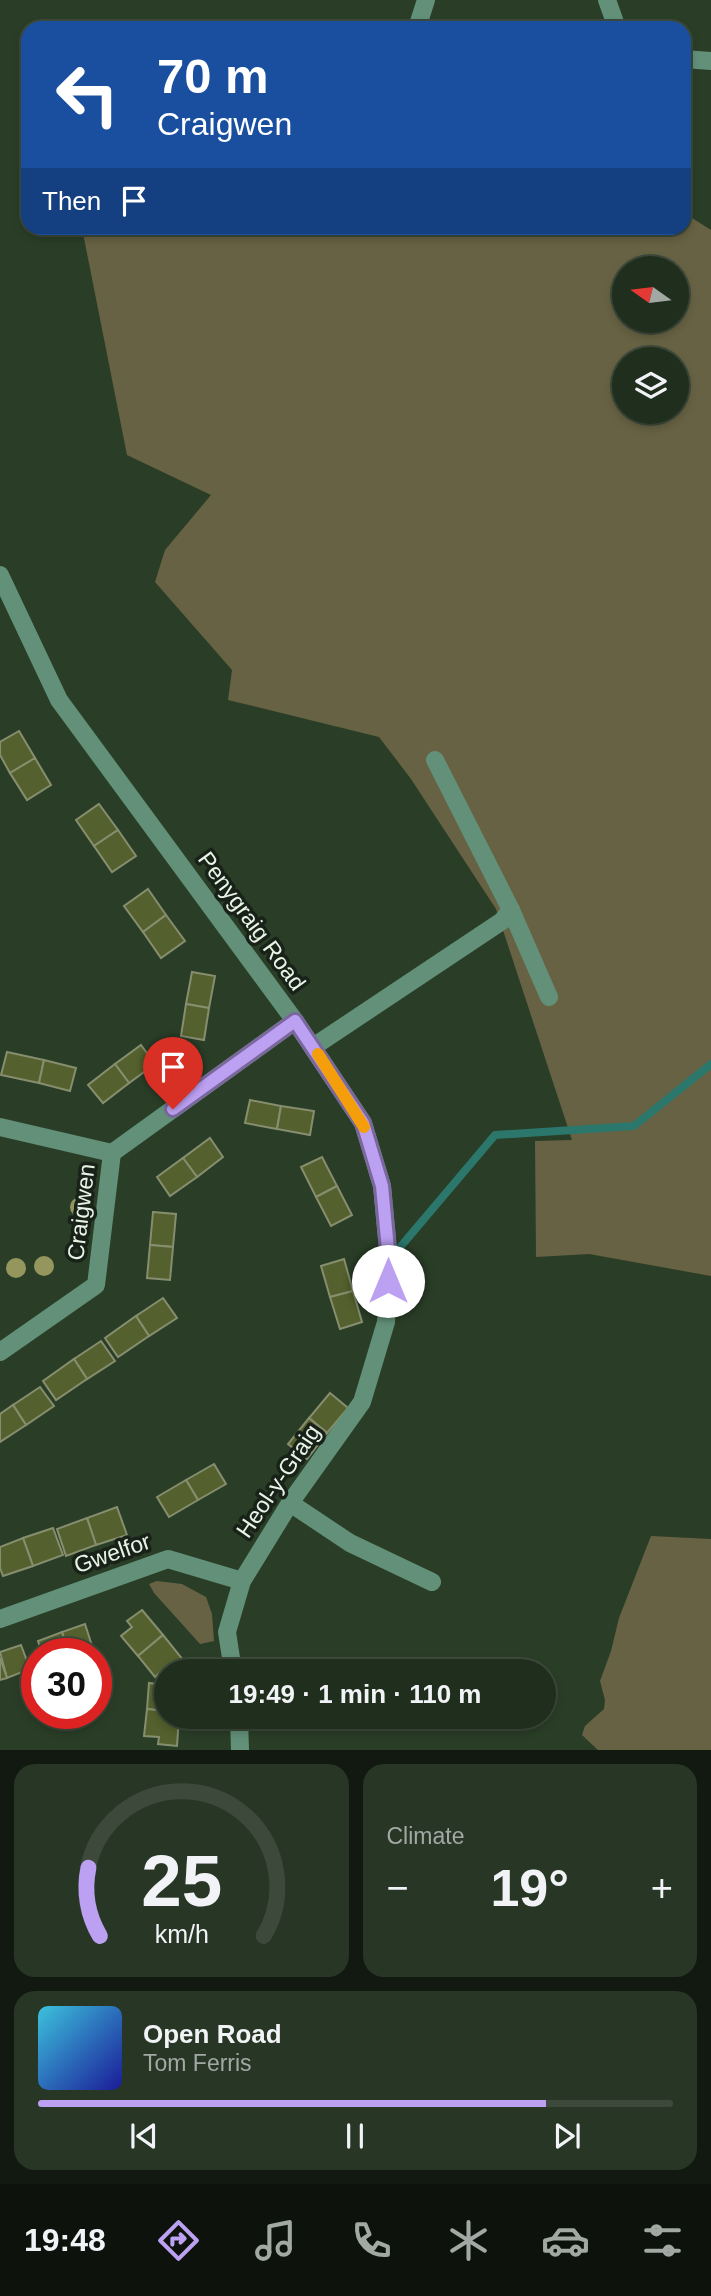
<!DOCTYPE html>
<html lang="en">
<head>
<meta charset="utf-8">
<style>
  body { margin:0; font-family:Helvetica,sans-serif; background:#283626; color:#f1f3f6; height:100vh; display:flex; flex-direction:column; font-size:26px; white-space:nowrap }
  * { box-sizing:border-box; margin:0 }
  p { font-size:23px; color:#a2a8a4 }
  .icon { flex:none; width:38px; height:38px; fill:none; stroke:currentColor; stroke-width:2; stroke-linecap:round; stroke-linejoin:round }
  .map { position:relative; height:1750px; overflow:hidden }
  .panel { display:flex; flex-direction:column; gap:14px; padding:14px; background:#121910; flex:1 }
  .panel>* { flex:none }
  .banner { position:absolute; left:21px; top:21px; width:670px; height:214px; border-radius:21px; box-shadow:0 4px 10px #0003,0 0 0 2px #3d4a3b; background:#1a4fa0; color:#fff; overflow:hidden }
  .needle { width:46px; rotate:284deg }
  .controls { position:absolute; left:612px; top:256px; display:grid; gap:14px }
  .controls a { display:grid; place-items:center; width:77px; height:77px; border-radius:50%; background:#202e1d; box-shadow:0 4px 10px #0003,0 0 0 2px #3d4a3b; font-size:35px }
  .speed { position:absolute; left:21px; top:1638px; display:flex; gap:14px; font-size:35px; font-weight:700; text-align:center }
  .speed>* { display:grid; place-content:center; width:91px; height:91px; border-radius:50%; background:#202e1d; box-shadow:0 4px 10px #0003,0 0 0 2px #3d4a3b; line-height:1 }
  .speed .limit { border:10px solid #d22; background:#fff; color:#111 }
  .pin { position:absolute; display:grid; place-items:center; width:60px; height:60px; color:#fff; margin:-72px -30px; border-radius:50% 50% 50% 0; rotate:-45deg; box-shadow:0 0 7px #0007 }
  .pin .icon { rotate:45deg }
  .me { position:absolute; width:77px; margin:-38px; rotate:0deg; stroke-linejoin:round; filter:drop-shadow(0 0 5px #0008) }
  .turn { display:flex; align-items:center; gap:24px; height:147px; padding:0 21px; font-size:32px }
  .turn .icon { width:91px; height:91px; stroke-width:2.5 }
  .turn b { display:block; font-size:49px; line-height:60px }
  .then { display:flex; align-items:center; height:66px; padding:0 21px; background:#0003; gap:14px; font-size:26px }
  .big { font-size:52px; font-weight:700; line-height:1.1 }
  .panel .card { flex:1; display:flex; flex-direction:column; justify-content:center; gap:10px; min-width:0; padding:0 24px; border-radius:21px; background:#283626 }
  .panel .dial { align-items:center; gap:0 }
  .dial svg { height:182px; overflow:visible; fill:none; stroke:#3d4a3b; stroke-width:7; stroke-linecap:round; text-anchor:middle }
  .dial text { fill:#f1f3f6; stroke:none }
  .song { display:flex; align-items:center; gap:21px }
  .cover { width:84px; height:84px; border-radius:10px; background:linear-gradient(135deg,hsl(190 70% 55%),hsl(240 70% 35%)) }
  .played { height:7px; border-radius:4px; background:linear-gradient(90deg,#bca0f2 80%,#3d4a3b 80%) }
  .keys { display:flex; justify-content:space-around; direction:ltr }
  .heat { display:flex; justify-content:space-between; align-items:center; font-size:38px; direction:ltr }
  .panel .tiles { flex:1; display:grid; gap:14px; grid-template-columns:1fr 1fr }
  .card:last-child { grid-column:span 2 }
  .trip { position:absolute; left:154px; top:1659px; width:402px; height:70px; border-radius:35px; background:#202e1d; box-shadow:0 4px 10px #0003,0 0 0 2px #3d4a3b; font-weight:700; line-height:70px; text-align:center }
  .tabs { display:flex; height:112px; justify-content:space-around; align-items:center; background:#0d120c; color:#a2a8a4 }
  .tabs .icon { width:49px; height:49px }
  .tabs .current { color:#bca0f2 }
  .tabs b { font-size:32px; color:#f1f3f6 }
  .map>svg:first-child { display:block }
  .green { fill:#676243; fill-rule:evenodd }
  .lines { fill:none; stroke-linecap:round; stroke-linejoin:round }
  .stream { stroke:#2b776c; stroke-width:8 }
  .building { fill:#54602d; stroke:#868e6f; stroke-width:2 }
  .minor { stroke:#629079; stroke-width:18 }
  .tree { fill:#95965d }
  .route-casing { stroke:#7a689d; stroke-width:18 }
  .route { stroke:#bca0f2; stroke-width:12 }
  .slow { stroke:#f59e0b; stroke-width:12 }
  .labels { text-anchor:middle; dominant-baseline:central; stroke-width:7; stroke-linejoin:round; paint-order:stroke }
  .street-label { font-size:23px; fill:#e8f5e6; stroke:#192218 }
</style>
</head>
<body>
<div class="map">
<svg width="711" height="1750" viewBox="0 0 711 1750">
  <rect width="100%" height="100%" fill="#2a3e27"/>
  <g class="green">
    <path d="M 684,213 L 711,230 L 711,1276 L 589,1254 L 536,1257 L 535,1141 L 572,1140 L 496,909 L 411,779 L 379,737 L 228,700 L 232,670 L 155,582 L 165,550 L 211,495 L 127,455 L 82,228 L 684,228 ZM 625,268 L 677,268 L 677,320 L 625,320 ZM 625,359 L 677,359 L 677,411 L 625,411 Z"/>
    <path d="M 651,1536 L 711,1539 L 711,1750 L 598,1750 L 582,1735 L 585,1726 L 604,1709 L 605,1700 L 600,1681 L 611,1651 L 619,1618 Z"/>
    <path d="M 157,1581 L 182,1584 L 206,1597 L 212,1614 L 214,1641 L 200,1644 L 154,1593 L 149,1584 Z"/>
  </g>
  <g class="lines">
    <path class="stream" d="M 391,1258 L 495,1135 L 634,1126 L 711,1064"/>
  </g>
  <g class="building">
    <path d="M 19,731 L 35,758 L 10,773 L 0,755 L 0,742 Z"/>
    <path d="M 35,758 L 51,785 L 27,800 L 10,773 Z"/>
    <path d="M 99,804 L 118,830 L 94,846 L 76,820 Z"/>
    <path d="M 118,830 L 136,856 L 112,872 L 94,846 Z"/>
    <path d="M 148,889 L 166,915 L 143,932 L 124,906 Z"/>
    <path d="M 166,915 L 185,941 L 161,958 L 143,932 Z"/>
    <path d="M 192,972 L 215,976 L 209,1008 L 186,1004 Z"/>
    <path d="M 186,1004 L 209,1008 L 204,1040 L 181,1036 Z"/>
    <path d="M 141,1045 L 155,1064 L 129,1083 L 115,1064 Z"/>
    <path d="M 7,1052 L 44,1060 L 39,1083 L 1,1075 Z"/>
    <path d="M 44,1060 L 76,1068 L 70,1091 L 39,1083 Z"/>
    <path d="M 115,1064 L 129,1083 L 103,1103 L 88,1085 Z"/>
    <path d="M 250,1100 L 281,1106 L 277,1129 L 245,1123 Z"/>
    <path d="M 281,1106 L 314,1111 L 310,1135 L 277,1129 Z"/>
    <path d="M 210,1138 L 223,1157 L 197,1177 L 183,1158 Z"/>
    <path d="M 322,1157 L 337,1186 L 316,1197 L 301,1167 Z"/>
    <path d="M 183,1158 L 197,1177 L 170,1196 L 157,1177 Z"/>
    <path d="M 337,1186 L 352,1215 L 331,1226 L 316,1197 Z"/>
    <path d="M 153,1212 L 176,1214 L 173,1247 L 150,1245 Z"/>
    <path d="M 150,1245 L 173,1247 L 170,1280 L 147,1278 Z"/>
    <path d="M 344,1259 L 353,1291 L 330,1297 L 321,1266 Z"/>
    <path d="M 353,1291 L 362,1322 L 340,1329 L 330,1297 Z"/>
    <path d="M 163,1298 L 177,1318 L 149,1336 L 136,1316 Z"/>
    <path d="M 136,1316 L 149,1336 L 118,1357 L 105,1338 Z"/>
    <path d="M 101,1341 L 115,1361 L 87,1379 L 74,1359 Z"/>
    <path d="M 74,1359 L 87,1379 L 56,1400 L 43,1381 Z"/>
    <path d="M 40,1387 L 54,1406 L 26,1425 L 13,1405 Z"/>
    <path d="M 330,1393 L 348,1408 L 327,1433 L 309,1418 Z"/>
    <path d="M 13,1405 L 26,1425 L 0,1442 L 0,1414 Z"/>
    <path d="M 309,1418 L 327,1433 L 307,1459 L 288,1444 Z"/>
    <path d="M 214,1464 L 226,1484 L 198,1500 L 186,1480 Z"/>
    <path d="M 186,1480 L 198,1500 L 169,1517 L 157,1497 Z"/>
    <path d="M 117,1507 L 127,1535 L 96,1545 L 87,1518 Z"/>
    <path d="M 87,1518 L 96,1545 L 66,1556 L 57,1529 Z"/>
    <path d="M 53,1528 L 63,1555 L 33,1566 L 23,1538 Z"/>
    <path d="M 23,1538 L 33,1566 L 3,1576 L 0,1568 L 0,1547 Z"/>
    <path d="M 142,1610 L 163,1635 L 138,1656 L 121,1636 L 132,1627 L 127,1621 Z"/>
    <path d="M 85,1624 L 93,1649 L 79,1654 L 69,1654 L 62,1632 Z"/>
    <path d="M 62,1632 L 69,1654 L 42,1654 L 38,1641 Z"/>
    <path d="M 163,1635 L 184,1661 L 172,1671 L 166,1667 L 155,1677 L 138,1656 Z"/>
    <path d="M 21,1645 L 30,1669 L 7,1678 L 0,1652 Z"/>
    <path d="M 0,1658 L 7,1678 L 0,1680 Z"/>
    <path d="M 164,1677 L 166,1678 L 166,1711 L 147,1709 L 149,1683 L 164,1685 Z"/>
    <path d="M 147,1709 L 166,1711 L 166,1717 L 179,1717 L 177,1746 L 158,1744 L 159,1737 L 144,1736 Z"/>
  </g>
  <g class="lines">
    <g class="minor">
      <path d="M 607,0 L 617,28"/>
      <path d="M 417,28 L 426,0"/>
      <path d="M 684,59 L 711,61"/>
      <path d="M 0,575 L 59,700 L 295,1021 L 363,1123 L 382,1186 L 389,1260 L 386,1322 L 362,1402 L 290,1503 L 242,1581 L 227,1632 L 233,1671"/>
      <path d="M 511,910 L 549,997"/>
      <path d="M 313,1047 L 502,921 L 511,910 L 435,760"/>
      <path d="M 0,1127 L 112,1153"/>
      <path d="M 0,1352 L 96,1285 L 112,1153 L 295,1021"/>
      <path d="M 290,1503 L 350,1543 L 432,1582"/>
      <path d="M 0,1619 L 168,1559 L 242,1581"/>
      <path d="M 239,1717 L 240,1750"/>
    </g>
  </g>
  <g class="tree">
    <circle cx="80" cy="1207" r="10"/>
    <circle cx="44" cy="1266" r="10"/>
    <circle cx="16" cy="1268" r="10"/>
  </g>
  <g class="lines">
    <g class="route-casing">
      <path id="route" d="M 173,1109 L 295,1021 L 363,1123 L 382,1186 L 389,1260 L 388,1281"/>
    </g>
    <use href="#route" class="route"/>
    <path class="slow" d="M 318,1054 L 364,1127"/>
  </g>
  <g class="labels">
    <g class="street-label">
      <text transform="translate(252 921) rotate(54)">Penygraig Road</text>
      <text transform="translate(81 1212) rotate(-83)">Craigwen</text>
      <text transform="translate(278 1481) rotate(-56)">Heol-y-Graig</text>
      <text transform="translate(112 1553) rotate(-19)">Gwelfor</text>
    </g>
  </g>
</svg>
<div class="controls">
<a><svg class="needle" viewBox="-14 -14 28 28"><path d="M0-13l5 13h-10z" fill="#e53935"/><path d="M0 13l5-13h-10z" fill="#a2a8a4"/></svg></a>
<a><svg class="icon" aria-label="layers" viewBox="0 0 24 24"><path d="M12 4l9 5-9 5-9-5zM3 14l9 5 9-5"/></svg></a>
</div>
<div class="speed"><div class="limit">30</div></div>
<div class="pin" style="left:173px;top:1109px;background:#d93025"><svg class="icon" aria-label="arrive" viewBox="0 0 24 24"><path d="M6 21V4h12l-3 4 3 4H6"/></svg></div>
<svg class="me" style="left:388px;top:1281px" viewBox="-20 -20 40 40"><circle r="19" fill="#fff"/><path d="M0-13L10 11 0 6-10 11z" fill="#bca0f2"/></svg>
<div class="trip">19:49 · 1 min · 110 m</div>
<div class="banner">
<div class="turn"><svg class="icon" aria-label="left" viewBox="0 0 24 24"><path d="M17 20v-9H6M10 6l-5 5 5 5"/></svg><div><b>70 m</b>Craigwen</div></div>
<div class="then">Then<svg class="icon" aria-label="arrive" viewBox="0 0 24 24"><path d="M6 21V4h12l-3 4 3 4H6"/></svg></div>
</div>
</div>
<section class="panel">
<div class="tiles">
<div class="card dial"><svg viewBox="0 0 100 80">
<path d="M14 69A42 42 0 1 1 86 69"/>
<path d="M14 69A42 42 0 0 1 9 39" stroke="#bca0f2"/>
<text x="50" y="56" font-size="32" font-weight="700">25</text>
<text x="50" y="72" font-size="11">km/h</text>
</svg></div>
<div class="card"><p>Climate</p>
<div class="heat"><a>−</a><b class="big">19°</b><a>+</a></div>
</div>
<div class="card">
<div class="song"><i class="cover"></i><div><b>Open Road</b><p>Tom Ferris</p></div></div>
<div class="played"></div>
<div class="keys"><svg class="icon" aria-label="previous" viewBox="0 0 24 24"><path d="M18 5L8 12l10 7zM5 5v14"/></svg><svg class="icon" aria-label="pause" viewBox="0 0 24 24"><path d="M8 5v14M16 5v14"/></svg><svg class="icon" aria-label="next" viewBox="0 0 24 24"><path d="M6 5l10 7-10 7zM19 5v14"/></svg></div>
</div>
</div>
</section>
<nav class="tabs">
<b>19:48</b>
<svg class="icon current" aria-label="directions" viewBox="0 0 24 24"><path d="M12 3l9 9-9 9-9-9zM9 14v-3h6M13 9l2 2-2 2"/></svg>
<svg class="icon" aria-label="music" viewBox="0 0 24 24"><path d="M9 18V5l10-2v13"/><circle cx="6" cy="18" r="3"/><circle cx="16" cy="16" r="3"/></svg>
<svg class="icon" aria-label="phone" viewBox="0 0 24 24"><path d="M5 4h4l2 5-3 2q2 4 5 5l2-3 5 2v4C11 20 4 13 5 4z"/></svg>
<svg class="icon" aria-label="climate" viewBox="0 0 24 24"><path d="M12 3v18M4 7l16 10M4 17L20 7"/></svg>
<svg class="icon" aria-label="car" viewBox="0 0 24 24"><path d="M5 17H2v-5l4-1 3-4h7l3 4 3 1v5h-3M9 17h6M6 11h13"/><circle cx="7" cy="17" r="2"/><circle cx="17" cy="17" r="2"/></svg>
<svg class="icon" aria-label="filters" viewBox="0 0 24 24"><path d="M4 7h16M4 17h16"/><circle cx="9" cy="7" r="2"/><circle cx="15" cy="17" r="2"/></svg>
</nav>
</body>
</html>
